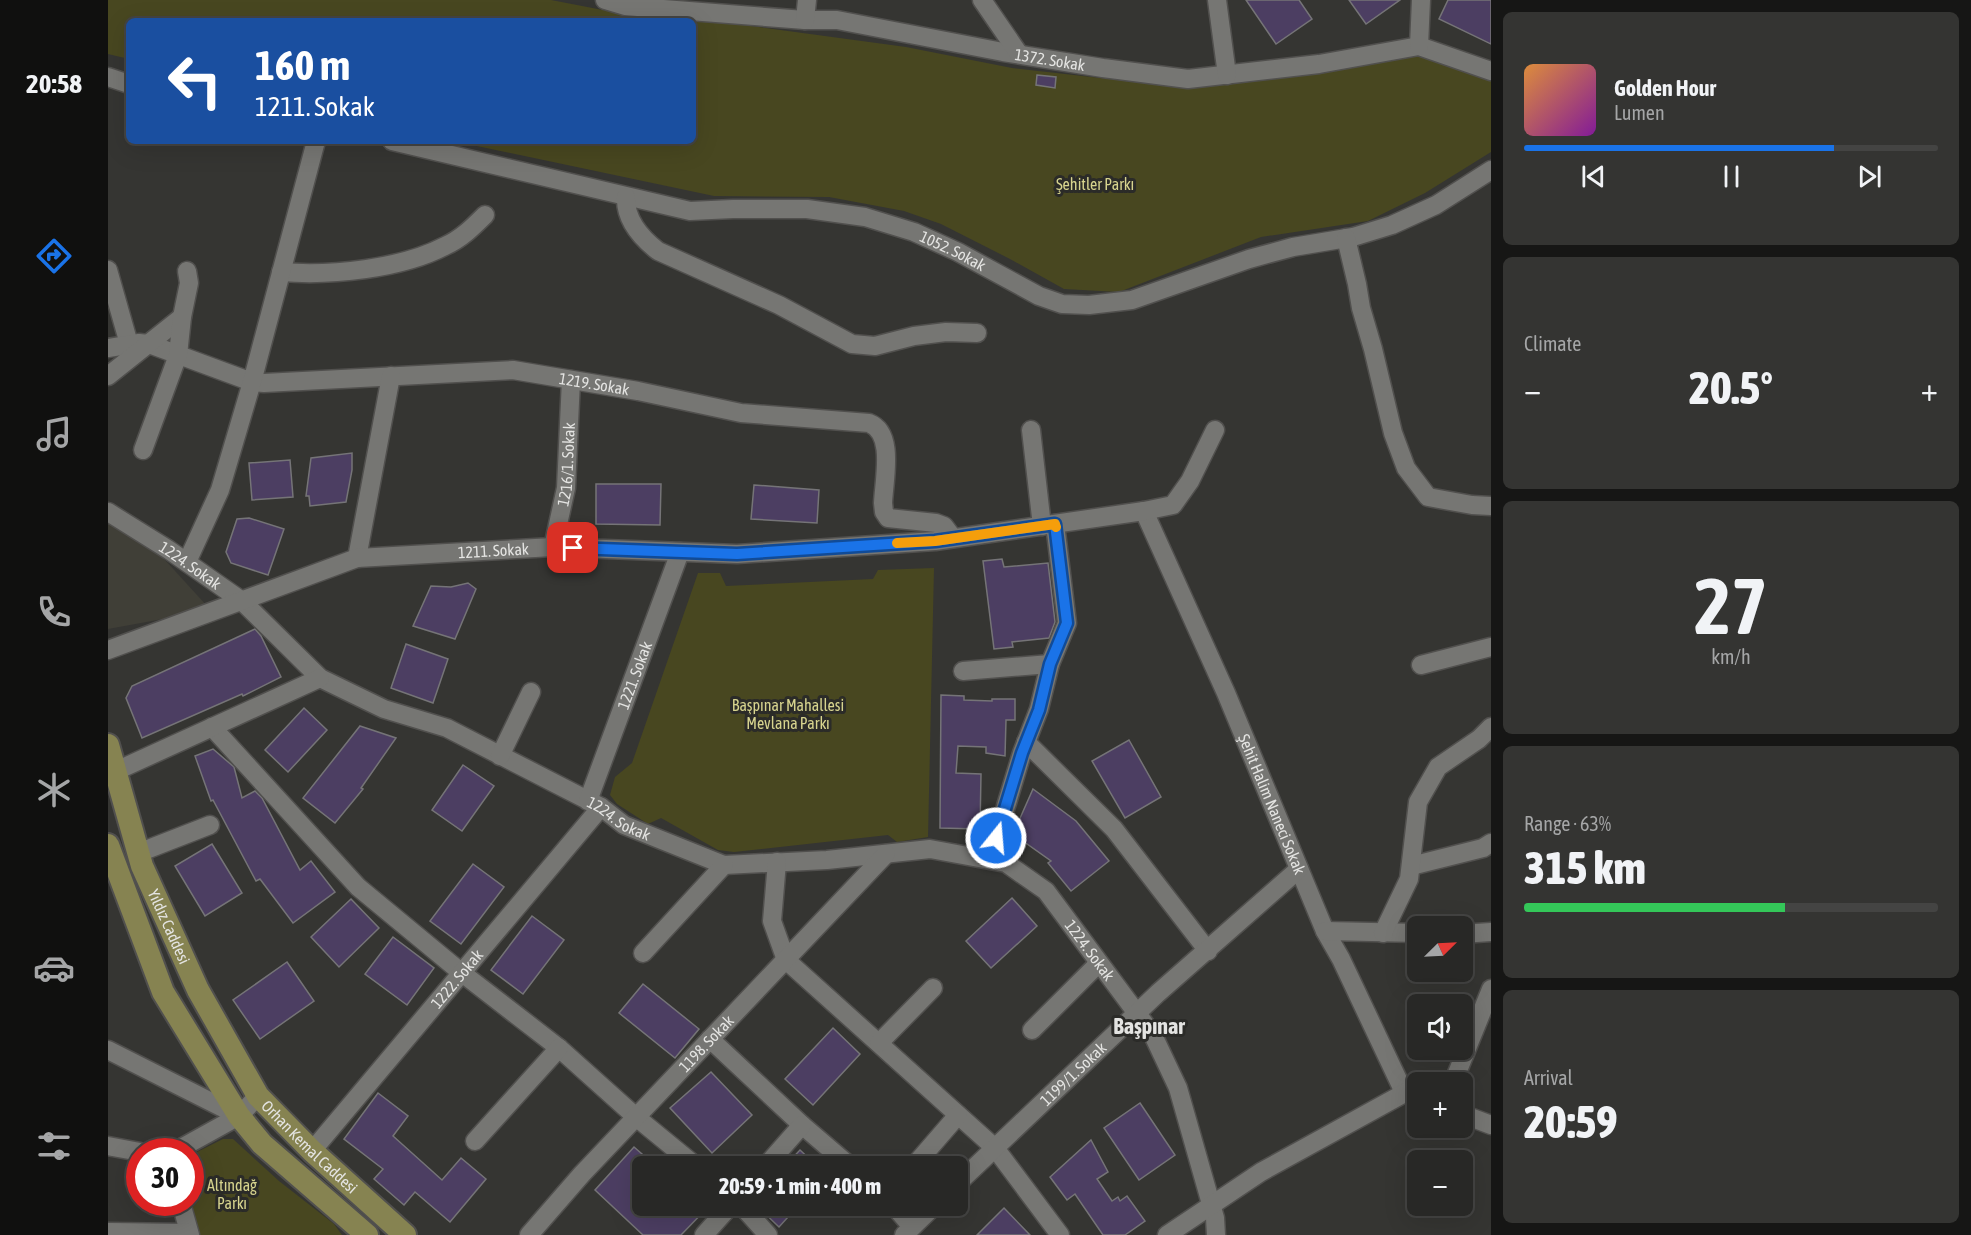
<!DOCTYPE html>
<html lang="en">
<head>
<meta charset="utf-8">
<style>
  body { margin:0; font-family:"Asap Condensed",sans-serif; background:#343432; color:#f1f3f6; height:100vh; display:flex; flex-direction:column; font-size:22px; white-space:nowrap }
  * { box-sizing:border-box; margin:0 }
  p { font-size:20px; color:#a5a6a7 }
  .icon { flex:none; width:33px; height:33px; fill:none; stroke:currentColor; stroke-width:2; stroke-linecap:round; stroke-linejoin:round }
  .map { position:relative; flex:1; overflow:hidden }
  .details { display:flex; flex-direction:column; gap:12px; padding:12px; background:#161615; width:480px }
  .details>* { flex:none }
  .hud { position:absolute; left:18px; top:18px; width:570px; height:126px; border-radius:9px; box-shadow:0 6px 24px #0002,0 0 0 2px #444443; background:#1a4fa0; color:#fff; overflow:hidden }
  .needle { width:39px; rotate:66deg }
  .controls { position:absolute; left:1299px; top:916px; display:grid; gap:12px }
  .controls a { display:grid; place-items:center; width:66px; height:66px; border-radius:9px; background:#282826; box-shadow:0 6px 24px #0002,0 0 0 2px #444443; font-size:30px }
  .speed { position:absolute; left:18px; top:1138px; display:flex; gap:12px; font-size:30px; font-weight:700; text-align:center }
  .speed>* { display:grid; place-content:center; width:78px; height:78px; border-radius:50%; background:#282826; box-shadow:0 6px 24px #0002,0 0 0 2px #444443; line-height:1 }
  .speed .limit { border:9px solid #d22; background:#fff; color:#111 }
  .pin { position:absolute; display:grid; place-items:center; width:51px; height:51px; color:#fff; margin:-26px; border-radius:12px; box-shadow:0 3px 9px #0006 }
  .me { position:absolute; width:66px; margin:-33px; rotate:17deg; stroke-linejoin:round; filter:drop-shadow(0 0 4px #0008) }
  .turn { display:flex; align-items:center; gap:21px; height:126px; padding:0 30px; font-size:27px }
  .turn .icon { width:78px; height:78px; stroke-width:2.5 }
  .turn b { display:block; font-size:42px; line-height:51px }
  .big { font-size:45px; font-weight:800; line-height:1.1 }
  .details .widget { flex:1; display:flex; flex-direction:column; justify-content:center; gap:9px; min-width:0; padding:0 21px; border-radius:9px; background:#343432 }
  .details .dial { align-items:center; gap:0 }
  .dial b { font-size:78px; line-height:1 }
  .song { display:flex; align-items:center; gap:18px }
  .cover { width:72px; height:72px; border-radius:9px; background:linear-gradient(135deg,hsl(30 70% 55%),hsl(290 70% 35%)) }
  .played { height:6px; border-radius:3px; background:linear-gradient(90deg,#1a73e8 75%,#444443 75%) }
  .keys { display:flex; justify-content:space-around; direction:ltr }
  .heat { display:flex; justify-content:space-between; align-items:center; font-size:33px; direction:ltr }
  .charge { height:9px; border-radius:4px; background:linear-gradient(90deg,#34c759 63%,#444443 0) }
  .trip { position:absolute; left:524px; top:1156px; width:336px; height:60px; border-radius:9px; background:#282826; box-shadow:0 6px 24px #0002,0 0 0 2px #444443; font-weight:800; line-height:60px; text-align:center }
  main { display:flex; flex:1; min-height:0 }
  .tab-bar { display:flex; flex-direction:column; width:108px; justify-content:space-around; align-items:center; background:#10100f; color:#a5a6a7 }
  .tab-bar .icon { width:42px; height:42px }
  .tab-bar .on { color:#1a73e8 }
  .tab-bar b { font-size:27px; color:#f1f3f6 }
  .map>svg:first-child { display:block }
  .built { fill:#403f37 }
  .green { fill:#484720 }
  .building { fill:#4c3e62; stroke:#757477; stroke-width:1.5 }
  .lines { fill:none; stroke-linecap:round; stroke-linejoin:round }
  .minor-casing { stroke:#51504e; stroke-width:21 }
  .major-casing { stroke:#51504e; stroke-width:26 }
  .minor { stroke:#767673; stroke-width:18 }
  .major { stroke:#868351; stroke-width:22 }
  .route-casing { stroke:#114b97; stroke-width:15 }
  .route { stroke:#1a73e8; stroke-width:10 }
  .slow { stroke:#f59e0b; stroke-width:10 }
  .labels { text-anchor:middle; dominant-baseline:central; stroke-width:6; stroke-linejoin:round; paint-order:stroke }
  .street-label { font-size:16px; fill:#e4e4e2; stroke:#2b2b28 }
  .park-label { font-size:16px; fill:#d7d48e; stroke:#2b2b28 }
  .district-label { font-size:22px; font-weight:bold; fill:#e4e4e2; stroke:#2b2b28 }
</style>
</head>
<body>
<main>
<nav class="tab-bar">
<b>20:58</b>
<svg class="icon on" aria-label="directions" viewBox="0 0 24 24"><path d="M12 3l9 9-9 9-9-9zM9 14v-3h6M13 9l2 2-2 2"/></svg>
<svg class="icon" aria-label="music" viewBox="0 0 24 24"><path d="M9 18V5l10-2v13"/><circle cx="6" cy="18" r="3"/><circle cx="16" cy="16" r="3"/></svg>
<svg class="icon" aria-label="phone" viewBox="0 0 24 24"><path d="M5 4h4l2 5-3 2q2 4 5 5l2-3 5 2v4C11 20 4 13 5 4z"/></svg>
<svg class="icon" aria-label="climate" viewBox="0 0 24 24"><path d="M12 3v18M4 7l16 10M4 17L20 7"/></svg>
<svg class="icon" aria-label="car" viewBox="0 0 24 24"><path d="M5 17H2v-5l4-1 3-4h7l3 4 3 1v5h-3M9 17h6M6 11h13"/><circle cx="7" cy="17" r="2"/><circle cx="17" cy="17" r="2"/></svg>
<svg class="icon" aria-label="filters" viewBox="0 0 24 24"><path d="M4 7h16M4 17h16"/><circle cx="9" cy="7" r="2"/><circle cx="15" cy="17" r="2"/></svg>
</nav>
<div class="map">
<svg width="1383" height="1235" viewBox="0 0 1383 1235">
  <rect width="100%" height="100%" fill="#353532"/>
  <path class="built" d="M 0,519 L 47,549 L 99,606 L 93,612 L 0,629 Z"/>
  <g class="green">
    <path d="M 0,0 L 443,0 L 526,16 L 605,21 L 798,47 L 904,68 L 1028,82 L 1162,80 L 1305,52 L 1321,54 L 1383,80 L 1383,152 L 1317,193 L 1260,221 L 1153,237 L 1011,292 L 956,289 L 902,259 L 833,224 L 796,211 L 721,197 L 606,196 L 345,141 L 585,141 L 585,21 L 21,21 L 21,59 L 0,54 Z"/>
    <path d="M 826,568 L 820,837 L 789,842 L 780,835 L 626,852 L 610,850 L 553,818 L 540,824 L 509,804 L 502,795 L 507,777 L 524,763 L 590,573 L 612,573 L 618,586 L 765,579 L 770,570 Z"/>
    <path d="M 115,1139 L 125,1139 L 171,1181 L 226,1224 L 234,1235 L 89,1235 L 79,1203 L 82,1203 L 83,1155 Z"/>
  </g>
  <g class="building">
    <path d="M 1138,0 L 1191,0 L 1204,19 L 1168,44 Z"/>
    <path d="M 1241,0 L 1292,0 L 1258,24 Z"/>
    <path d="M 1340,0 L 1383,0 L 1383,44 L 1331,19 Z"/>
    <path d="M 929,75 L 948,77 L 947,88 L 928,85 Z"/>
    <path d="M 244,453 L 244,470 L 238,502 L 202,506 L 201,496 L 198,496 L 203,458 Z"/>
    <path d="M 182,460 L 185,497 L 144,500 L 141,463 Z"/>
    <path d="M 488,484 L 553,484 L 552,525 L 488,524 Z"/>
    <path d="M 646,485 L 711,490 L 709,523 L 643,519 Z"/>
    <path d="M 141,518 L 176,529 L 160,575 L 123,563 L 118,552 L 129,519 Z"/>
    <path d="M 894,559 L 896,567 L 940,563 L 947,622 L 941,638 L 904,642 L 905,647 L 886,649 L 875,561 Z"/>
    <path d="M 360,583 L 368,589 L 347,639 L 305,626 L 323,586 L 343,587 Z"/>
    <path d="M 147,629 L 153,636 L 173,677 L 135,696 L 134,694 L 34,738 L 18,698 L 24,686 Z"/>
    <path d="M 298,644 L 340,659 L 325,703 L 283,688 Z"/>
    <path d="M 833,695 L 856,696 L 856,700 L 884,701 L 884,699 L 907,699 L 907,720 L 898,720 L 897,756 L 878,753 L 878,747 L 850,746 L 848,773 L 873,774 L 872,829 L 832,828 Z"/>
    <path d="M 196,708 L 219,730 L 180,772 L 157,750 Z"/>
    <path d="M 252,726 L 288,738 L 253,788 L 255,789 L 227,823 L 195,798 Z"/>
    <path d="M 1021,740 L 1053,797 L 1017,818 L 984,761 Z"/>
    <path d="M 105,749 L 126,767 L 134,798 L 147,791 L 154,798 L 192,870 L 203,861 L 227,892 L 185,923 L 152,879 L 148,881 L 105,800 L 103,801 L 87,756 Z"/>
    <path d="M 355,765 L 386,786 L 354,831 L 324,810 Z"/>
    <path d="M 925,789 L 968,821 L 1001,861 L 963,891 L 940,863 L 943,861 L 905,834 Z"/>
    <path d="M 104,844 L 134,893 L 97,916 L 67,866 Z"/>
    <path d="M 365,864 L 396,887 L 353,944 L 322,921 Z"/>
    <path d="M 904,898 L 929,926 L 883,968 L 858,941 Z"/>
    <path d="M 243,899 L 271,928 L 231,967 L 203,937 Z"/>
    <path d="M 424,916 L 456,940 L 415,994 L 383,970 Z"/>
    <path d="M 285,937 L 326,968 L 299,1005 L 257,974 Z"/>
    <path d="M 179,962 L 206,1001 L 152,1039 L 125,1000 Z"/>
    <path d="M 535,984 L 591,1029 L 567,1058 L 511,1013 Z"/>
    <path d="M 725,1028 L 752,1054 L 705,1105 L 677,1079 Z"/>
    <path d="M 603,1072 L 644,1115 L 604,1153 L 562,1108 Z"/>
    <path d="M 270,1093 L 300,1116 L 285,1136 L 334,1180 L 353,1158 L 378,1179 L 342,1222 L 307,1192 L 296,1205 L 266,1179 L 275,1169 L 236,1139 Z"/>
    <path d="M 1032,1103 L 1067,1155 L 1031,1180 L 996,1128 Z"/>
    <path d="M 983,1140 L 1000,1172 L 989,1179 L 1004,1201 L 1010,1197 L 1012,1201 L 1019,1196 L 1037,1221 L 1017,1235 L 995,1235 L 967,1194 L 959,1200 L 942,1177 Z"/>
    <path d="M 526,1147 L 549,1167 L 534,1167 L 534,1206 L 601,1206 L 573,1235 L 535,1235 L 487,1190 Z"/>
    <path d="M 692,1150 L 710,1167 L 676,1167 Z"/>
    <path d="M 649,1206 L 690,1206 L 671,1227 Z"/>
    <path d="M 896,1208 L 922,1235 L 869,1235 Z"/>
  </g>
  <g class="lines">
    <g class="minor-casing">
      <g id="minor">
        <path id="s1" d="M 497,0 L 517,6 L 697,20 L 729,20 L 895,52 L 995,68 L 1080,79 L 1211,64 L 1311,46 L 1383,71"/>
        <path d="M 874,0 L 911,54"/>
        <path d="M 1109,0 L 1119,75"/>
        <path d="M 697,20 L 699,0"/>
        <path d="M 1311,46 L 1313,0"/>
        <path d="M 0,77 L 21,84"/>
        <path id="s2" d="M 284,141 L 582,211 L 625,209 L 699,209 L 757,217 L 806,232 L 850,252 L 931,296 L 954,304 L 981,305 L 1024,300 L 1141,259 L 1185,247 L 1245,237 L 1284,225 L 1328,205 L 1383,170"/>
        <path d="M 518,197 C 517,220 532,237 550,251 L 671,305 L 744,344 L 767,346 L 806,336 L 838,332 L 869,333"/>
        <path d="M 1238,238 L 1249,284 L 1253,308 L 1265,349 L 1285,433 L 1298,468 L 1320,497 L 1364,505 L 1383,506"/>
        <path d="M 0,270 L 21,344"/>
        <path d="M 173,272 C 223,276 293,269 337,246 C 353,239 365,227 377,215"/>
        <path id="s3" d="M 0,348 L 31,343 L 41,344 L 144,382 L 156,383 L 405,370 L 530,391 L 633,413 L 761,423 C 787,433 776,479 775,503 L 776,512 L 780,518 L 828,523 L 836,526 L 845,538"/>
        <path d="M 0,376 L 74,317"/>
        <path d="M 923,430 L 934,526"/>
        <path d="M 35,450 L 70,355 L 74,317 L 81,283 L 79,271"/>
        <path id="s4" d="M 1036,511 L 1118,693 L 1217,931 L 1233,959 L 1293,1086 L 1310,1094"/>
        <path id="s5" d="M 0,512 L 61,550 L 134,601 L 212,678 L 276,709 L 339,728 L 493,807 L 516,825 L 616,865 L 719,860 L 822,849 L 898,863 L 938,891 L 1045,1035 L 1070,1088 L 1107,1218 L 1108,1235"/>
        <path id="s6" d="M 445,547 L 458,488 L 463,380"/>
        <path d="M 249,558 L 283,376"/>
        <path d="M 79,562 L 112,490 L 144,382 L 208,141"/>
        <path id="s7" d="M 0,650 L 249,558 L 445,547 L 629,554 L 827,541 L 1036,511 L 1065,505 L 1082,481 L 1107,430"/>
        <path d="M 1313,665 L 1383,647"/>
        <path d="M 855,671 L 942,664"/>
        <path d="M 104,727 L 250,887 L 354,973 L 451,1048 L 528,1117 L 589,1167"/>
        <path d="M 918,742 L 1006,829 L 1100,951"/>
        <path d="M 392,756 L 423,692"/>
        <path d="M 8,771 L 212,678"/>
        <path id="s8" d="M 480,801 L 572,552"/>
        <path d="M 30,853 L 102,825"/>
        <path d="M 882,859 L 914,753 L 931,709 L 942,664 L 959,623 L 947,524"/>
        <path d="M 669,862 L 664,921 L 678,960 L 887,1148 L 952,1235"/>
        <path d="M 1303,866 L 1375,848 L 1383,843"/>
        <path d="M 1217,931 L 1310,933"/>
        <path d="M 1275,933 L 1301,879 L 1310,802 L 1330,767 L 1371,739 L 1383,727"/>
        <path d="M 1354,934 L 1383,932"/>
        <path d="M 535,953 L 616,865"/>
        <path d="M 924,1030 L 991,963"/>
        <path d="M 602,1039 L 694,1125 L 743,1167"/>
        <path d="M 771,1043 L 825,988"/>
        <path d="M 0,1050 L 131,1116"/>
        <path d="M 1345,1083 L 1383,989"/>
        <path d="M 1354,1114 L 1383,1125"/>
        <path d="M 367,1141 L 451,1048"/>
        <path d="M 0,1146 L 32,1152"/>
        <path id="s9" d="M 204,1151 L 493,807"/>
        <path d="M 66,1152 L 131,1116 L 150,1096"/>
        <path d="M 657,1167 L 694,1125"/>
        <path d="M 805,1167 L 850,1115"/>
        <path id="s10" d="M 849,1184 L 1050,993 L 1191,869"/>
        <path d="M 73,1203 L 82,1235"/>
        <path d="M 634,1206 L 660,1235"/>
        <path d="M 786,1206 L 804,1227"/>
        <path d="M 0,1232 L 81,1233"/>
        <path id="s11" d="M 421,1235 L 474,1174 L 778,854"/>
        <path d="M 596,1235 L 622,1206"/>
        <path d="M 796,1235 L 826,1206"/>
        <path d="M 1059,1235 L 1153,1172 L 1302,1090"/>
      </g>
    </g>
    <g class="major-casing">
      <g id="major">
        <path id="s12" d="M 0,745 L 34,866 L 90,990 L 150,1096 L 204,1151 L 297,1235"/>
        <path d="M 0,845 L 55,992 L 131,1116 L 154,1144 L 259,1235"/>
      </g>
    </g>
    <use href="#minor" class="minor"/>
    <use href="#major" class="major"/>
  </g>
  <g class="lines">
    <g class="route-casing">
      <path id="route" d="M 465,548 L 629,554 L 827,541 L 947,524 L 959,623 L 942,664 L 931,710 L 914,753 L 888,838"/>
    </g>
    <use href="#route" class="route"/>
    <path class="slow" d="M 789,543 L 827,541 L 947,524 L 948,527"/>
  </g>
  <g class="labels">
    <g class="street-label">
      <text stroke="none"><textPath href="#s1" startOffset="450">1372. Sokak</textPath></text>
      <text stroke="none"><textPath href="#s2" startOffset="576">1052. Sokak</textPath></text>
      <text stroke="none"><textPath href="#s3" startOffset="495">1219. Sokak</textPath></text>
      <text stroke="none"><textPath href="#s6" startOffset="84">1216/1. Sokak</textPath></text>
      <text stroke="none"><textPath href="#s7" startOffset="402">1211. Sokak</textPath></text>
      <text stroke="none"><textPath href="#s5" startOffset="98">1224. Sokak</textPath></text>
      <text stroke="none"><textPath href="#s8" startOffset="134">1221. Sokak</textPath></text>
      <text stroke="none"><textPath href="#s4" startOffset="320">Şehit Halim Naneci Sokak</textPath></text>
      <text stroke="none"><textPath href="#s5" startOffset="602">1224. Sokak</textPath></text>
      <text stroke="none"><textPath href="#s12" startOffset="192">Yıldız Caddesi</textPath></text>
      <text stroke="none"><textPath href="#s5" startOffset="1124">1224. Sokak</textPath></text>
      <text stroke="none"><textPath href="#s9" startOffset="225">1222. Sokak</textPath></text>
      <text stroke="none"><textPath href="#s11" startOffset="261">1198. Sokak</textPath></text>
      <text stroke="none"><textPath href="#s10" startOffset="160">1199/1. Sokak</textPath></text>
      <text stroke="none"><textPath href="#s12" startOffset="456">Orhan Kemal Caddesi</textPath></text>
    </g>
    <g class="park-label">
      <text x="987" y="184">Şehitler Parkı</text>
      <text x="680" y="705">Başpınar Mahallesi<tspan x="680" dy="18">Mevlana Parkı</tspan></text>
      <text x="124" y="1185">Altındağ<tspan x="124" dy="18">Parkı</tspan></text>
    </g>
    <g class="district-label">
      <text x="1041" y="1026">Başpınar</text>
    </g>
  </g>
</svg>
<div class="controls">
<a><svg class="needle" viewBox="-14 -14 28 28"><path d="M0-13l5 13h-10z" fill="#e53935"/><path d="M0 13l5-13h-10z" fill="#a5a6a7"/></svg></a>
<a><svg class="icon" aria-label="sound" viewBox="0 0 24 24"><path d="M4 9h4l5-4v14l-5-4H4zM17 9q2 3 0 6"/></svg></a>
<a>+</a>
<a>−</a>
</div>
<div class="speed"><div class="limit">30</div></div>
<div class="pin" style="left:465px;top:548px;background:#d93025"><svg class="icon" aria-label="arrive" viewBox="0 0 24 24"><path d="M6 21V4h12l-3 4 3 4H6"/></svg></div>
<svg class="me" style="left:888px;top:838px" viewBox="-20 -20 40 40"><circle r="17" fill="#1a73e8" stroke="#fff" stroke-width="3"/><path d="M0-11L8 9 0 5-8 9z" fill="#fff"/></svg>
<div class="trip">20:59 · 1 min · 400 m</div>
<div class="hud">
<div class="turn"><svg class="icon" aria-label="left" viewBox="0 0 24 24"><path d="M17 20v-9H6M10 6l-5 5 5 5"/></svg><div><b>160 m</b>1211. Sokak</div></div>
</div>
</div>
<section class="details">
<div class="widget">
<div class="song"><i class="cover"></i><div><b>Golden Hour</b><p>Lumen</p></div></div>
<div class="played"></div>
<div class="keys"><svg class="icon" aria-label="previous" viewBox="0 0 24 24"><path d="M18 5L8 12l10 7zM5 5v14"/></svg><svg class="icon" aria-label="pause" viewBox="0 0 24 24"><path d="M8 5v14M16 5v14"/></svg><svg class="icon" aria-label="next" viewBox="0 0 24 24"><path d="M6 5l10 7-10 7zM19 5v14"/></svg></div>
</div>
<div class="widget"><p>Climate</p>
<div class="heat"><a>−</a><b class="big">20.5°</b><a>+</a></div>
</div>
<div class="widget dial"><b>27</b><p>km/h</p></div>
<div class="widget"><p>Range · 63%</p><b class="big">315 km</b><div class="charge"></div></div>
<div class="widget"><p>Arrival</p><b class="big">20:59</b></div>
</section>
</main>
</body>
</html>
